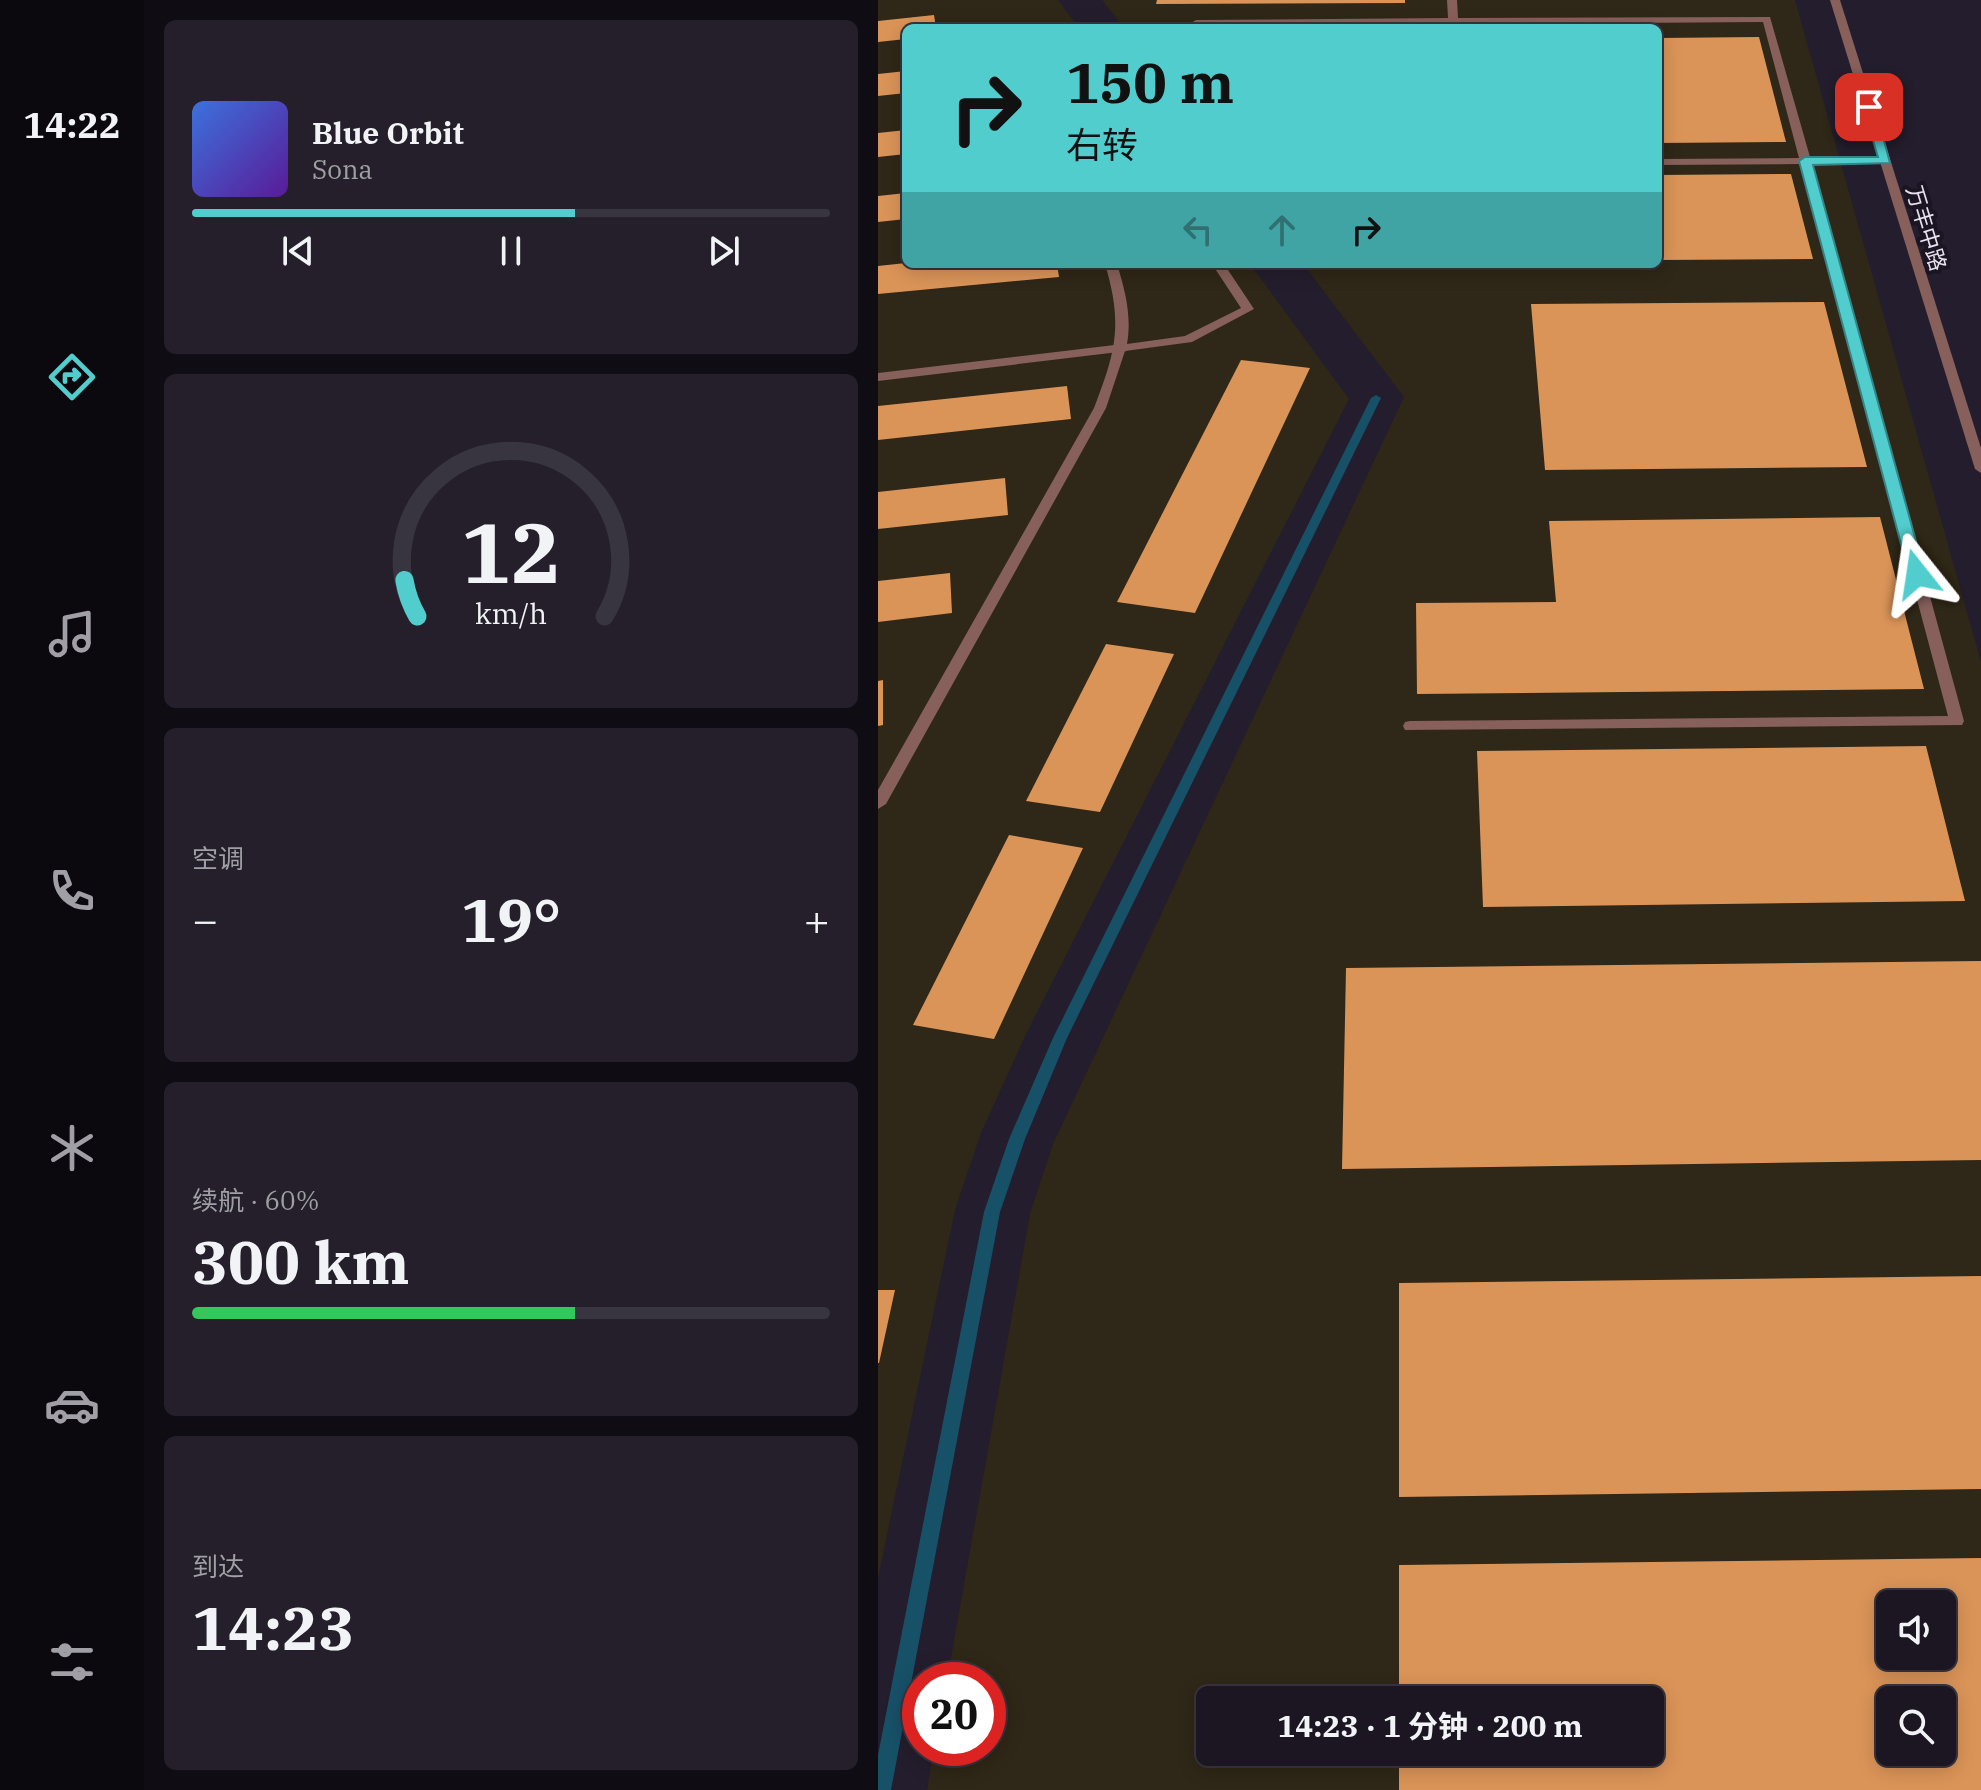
<!DOCTYPE html>
<html lang="zh">
<head>
<meta charset="utf-8">
<style>
  body { margin:0; font-family:"IBM Plex Serif","Noto Sans SC",serif; background:#241f2a; color:#f1f3f6; height:100vh; display:flex; flex-direction:column; font-size:30px; white-space:nowrap }
  * { box-sizing:border-box; margin:0 }
  p { font-size:26px; color:#a09fa5 }
  .icon { flex:none; width:44px; height:44px; fill:none; stroke:currentColor; stroke-width:2; stroke-linecap:round; stroke-linejoin:round }
  .map { position:relative; flex:1; overflow:hidden }
  .details { display:flex; flex-direction:column; gap:20px; padding:20px; background:#0f0c13; width:734px }
  .details>* { flex:none }
  .hud { position:absolute; left:24px; top:24px; width:760px; height:244px; border-radius:12px; box-shadow:0 4px 20px #0003,0 0 0 2px #393540; background:#52cdce; color:#111; overflow:hidden }
  .buttons { position:absolute; left:998px; top:1590px; display:grid; gap:16px }
  .buttons a { display:grid; place-items:center; width:80px; height:80px; border-radius:12px; background:#1b1622; box-shadow:0 4px 20px #0003,0 0 0 2px #393540; font-size:40px }
  .speed { position:absolute; left:24px; top:1662px; display:flex; gap:16px; font-size:40px; font-weight:700; text-align:center }
  .speed>* { display:grid; place-content:center; width:104px; height:104px; border-radius:50%; background:#1b1622; box-shadow:0 4px 20px #0003,0 0 0 2px #393540; line-height:1 }
  .speed .limit { border:12px solid #d22; background:#fff; color:#111 }
  .pin { position:absolute; display:grid; place-items:center; width:68px; height:68px; color:#fff; margin:-34px; border-radius:16px; box-shadow:0 4px 12px #0006 }
  .me { position:absolute; width:88px; margin:-44px; rotate:345deg; stroke-linejoin:round; filter:drop-shadow(0 0 6px #0008) }
  .turn { display:flex; align-items:center; gap:28px; height:168px; padding:0 32px; font-size:36px }
  .turn .icon { width:104px; height:104px; stroke-width:2.5 }
  .turn b { display:block; font-size:56px; line-height:68px }
  .lanes { display:flex; align-items:center; height:76px; padding:0 32px; background:#0003; justify-content:center; gap:40px; direction:ltr }
  .lanes .off { opacity:.35 }
  .big { font-size:60px; font-weight:700; line-height:1.1 }
  .details .widget { flex:1; display:flex; flex-direction:column; justify-content:center; gap:12px; min-width:0; padding:0 28px; border-radius:12px; background:#241f2a }
  .details .dial { align-items:center; gap:0 }
  .dial svg { height:208px; overflow:visible; fill:none; stroke:#393540; stroke-width:7; stroke-linecap:round; text-anchor:middle }
  .dial text { fill:#f1f3f6; stroke:none }
  .song { display:flex; align-items:center; gap:24px }
  .cover { width:96px; height:96px; border-radius:12px; background:linear-gradient(135deg,hsl(220 70% 55%),hsl(270 70% 35%)) }
  .played { height:8px; border-radius:4px; background:linear-gradient(90deg,#52cdce 60%,#393540 60%) }
  .keys { display:flex; justify-content:space-around; direction:ltr }
  .heat { display:flex; justify-content:space-between; align-items:center; font-size:44px; direction:ltr }
  .charge { height:12px; border-radius:6px; background:linear-gradient(90deg,#34c759 60%,#393540 0) }
  .trip { position:absolute; left:318px; top:1686px; width:468px; height:80px; border-radius:12px; background:#1b1622; box-shadow:0 4px 20px #0003,0 0 0 2px #393540; font-weight:700; line-height:80px; text-align:center }
  main { display:flex; flex:1; min-height:0 }
  .tab-bar { display:flex; flex-direction:column; width:144px; justify-content:space-around; align-items:center; background:#0b090e; color:#a09fa5 }
  .tab-bar .icon { width:56px; height:56px }
  .tab-bar .current { color:#52cdce }
  .tab-bar b { font-size:36px; color:#f1f3f6 }
  .map>svg:first-child { display:block }
  .industrial { fill:#2f2717; fill-rule:evenodd }
  .lines { fill:none; stroke-linecap:round; stroke-linejoin:round }
  .stream { fill:#175168; fill-rule:evenodd }
  .building { fill:#db9458; fill-rule:evenodd }
  .service { fill:#87605b; fill-rule:evenodd }
  .minor { fill:#87605b; fill-rule:evenodd }
  .route { fill:#52cdce; stroke:#358586; stroke-width:2 }
  .labels { text-anchor:middle; dominant-baseline:central; stroke-width:8; stroke-linejoin:round; paint-order:stroke }
  .far-street-label { font-size:22px; fill:#e7e3ee; stroke:#1b1423 }
</style>
</head>
<body>
<main>
<nav class="tab-bar">
<b>14:22</b>
<svg class="icon current" aria-label="directions" viewBox="0 0 24 24"><path d="M12 3l9 9-9 9-9-9zM9 14v-3h6M13 9l2 2-2 2"/></svg>
<svg class="icon" aria-label="music" viewBox="0 0 24 24"><path d="M9 18V5l10-2v13"/><circle cx="6" cy="18" r="3"/><circle cx="16" cy="16" r="3"/></svg>
<svg class="icon" aria-label="phone" viewBox="0 0 24 24"><path d="M5 4h4l2 5-3 2q2 4 5 5l2-3 5 2v4C11 20 4 13 5 4z"/></svg>
<svg class="icon" aria-label="climate" viewBox="0 0 24 24"><path d="M12 3v18M4 7l16 10M4 17L20 7"/></svg>
<svg class="icon" aria-label="car" viewBox="0 0 24 24"><path d="M5 17H2v-5l4-1 3-4h7l3 4 3 1v5h-3M9 17h6M6 11h13"/><circle cx="7" cy="17" r="2"/><circle cx="17" cy="17" r="2"/></svg>
<svg class="icon" aria-label="filters" viewBox="0 0 24 24"><path d="M4 7h16M4 17h16"/><circle cx="9" cy="7" r="2"/><circle cx="15" cy="17" r="2"/></svg>
</nav>
<section class="details">
<div class="widget">
<div class="song"><i class="cover"></i><div><b>Blue Orbit</b><p>Sona</p></div></div>
<div class="played"></div>
<div class="keys"><svg class="icon" aria-label="previous" viewBox="0 0 24 24"><path d="M18 5L8 12l10 7zM5 5v14"/></svg><svg class="icon" aria-label="pause" viewBox="0 0 24 24"><path d="M8 5v14M16 5v14"/></svg><svg class="icon" aria-label="next" viewBox="0 0 24 24"><path d="M6 5l10 7-10 7zM19 5v14"/></svg></div>
</div>
<div class="widget dial"><svg viewBox="0 0 100 80">
<path d="M14 69A42 42 0 1 1 86 69"/>
<path d="M14 69A42 42 0 0 1 9 55" stroke="#52cdce"/>
<text x="50" y="56" font-size="32" font-weight="700">12</text>
<text x="50" y="72" font-size="11">km/h</text>
</svg></div>
<div class="widget"><p>空调</p>
<div class="heat"><a>−</a><b class="big">19°</b><a>+</a></div>
</div>
<div class="widget"><p>续航 · 60%</p><b class="big">300 km</b><div class="charge"></div></div>
<div class="widget"><p>到达</p><b class="big">14:23</b></div>
</section>
<div class="map">
<svg width="1103" height="1790" viewBox="0 0 1103 1790">
  <rect width="100%" height="100%" fill="#241d2d"/>
  <g class="industrial">
    <path d="M 0,0 L 180,0 L 201,28 L 28,28 L 28,264 L 372,264 L 471,399 L 149,1032 L 103,1133 L 77,1210 L 0,1578 Z"/>
    <path d="M 224,0 L 917,0 L 1103,662 L 1103,1790 L 49,1790 L 56,1748 L 110,1748 L 110,1680 L 69,1680 L 152,1214 L 175,1144 L 526,397 L 425,264 L 780,264 L 780,28 L 246,28 ZM 1012,1604 L 1064,1604 L 1064,1656 L 1012,1656 ZM 332,1700 L 772,1700 L 772,1752 L 332,1752 ZM 1012,1700 L 1064,1700 L 1064,1752 L 1012,1752 Z"/>
  </g>
  <g class="lines">
    <path class="stream" d="M 498,395 L 503,398 L 189,1038 L 147,1139 L 122,1212 L 13,1790 L 0,1790 L 0,1755 L 106,1212 L 131,1139 L 175,1038 L 493,398 Z"/>
  </g>
  <g class="building">
    <path d="M 279,0 L 527,0 L 527,3 L 278,4 Z"/>
    <path d="M 56,15 L 58,28 L 28,28 L 28,39 L 0,42 L 0,21 Z"/>
    <path d="M 881,37 L 908,142 L 780,143 L 780,38 Z"/>
    <path d="M 28,71 L 28,93 L 0,96 L 0,74 Z"/>
    <path d="M 28,130 L 28,154 L 0,157 L 0,133 Z"/>
    <path d="M 913,174 L 935,259 L 780,260 L 780,175 Z"/>
    <path d="M 28,193 L 28,219 L 0,222 L 0,196 Z"/>
    <path d="M 28,263 L 179,264 L 181,277 L 0,294 L 0,266 Z"/>
    <path d="M 946,302 L 989,467 L 667,470 L 653,304 Z"/>
    <path d="M 363,360 L 432,368 L 317,613 L 239,602 Z"/>
    <path d="M 189,386 L 193,419 L 0,440 L 0,406 Z"/>
    <path d="M 127,478 L 130,515 L 0,529 L 0,492 Z"/>
    <path d="M 1002,517 L 1046,689 L 539,694 L 538,603 L 678,602 L 671,521 Z"/>
    <path d="M 72,573 L 74,613 L 0,622 L 0,581 Z"/>
    <path d="M 228,644 L 296,654 L 222,812 L 148,801 Z"/>
    <path d="M 5,680 L 5,725 L 0,726 L 0,681 Z"/>
    <path d="M 1048,746 L 1087,901 L 605,907 L 599,751 Z"/>
    <path d="M 131,835 L 205,848 L 116,1039 L 35,1025 Z"/>
    <path d="M 1103,961 L 1103,1160 L 464,1169 L 468,968 Z"/>
    <path d="M 1103,1276 L 1103,1489 L 521,1497 L 521,1283 Z"/>
    <path d="M 0,1290 L 17,1290 L 1,1363 L 0,1363 Z"/>
    <path d="M 1103,1558 L 1103,1790 L 521,1790 L 521,1752 L 772,1752 L 772,1700 L 521,1700 L 521,1565 ZM 1012,1604 L 1064,1604 L 1064,1656 L 1012,1656 ZM 1012,1700 L 1064,1700 L 1064,1752 L 1012,1752 Z"/>
  </g>
  <g class="lines">
    <g class="service">
      <path d="M 569,0 L 579,0 L 580,18 L 892,17 L 932,157 L 1011,158 L 1011,162 L 1007,163 L 934,164 L 1086,721 L 1084,725 L 527,730 L 525,726 L 527,722 L 532,721 L 1070,716 L 923,164 L 780,165 L 780,159 L 921,158 L 885,22 L 318,26 L 313,23 L 318,20 L 570,18 Z"/>
      <path d="M 227,264 L 239,264 C 247,290 254,316 249,344 L 307,336 L 363,308 L 334,264 L 346,264 L 376,309 L 314,342 L 247,351 L 228,408 L 8,804 L 0,809 L 0,790 L 216,408 C 238,351 245,324 227,264 Z"/>
    </g>
    <g class="minor">
      <path d="M 952,0 L 962,0 L 1103,448 L 1103,473 L 1097,469 Z"/>
      <path d="M 245,344 L 249,345 L 249,351 L 0,381 L 0,373 Z"/>
    </g>
  </g>
  <path class="route" d="M 991,103 L 997,107 L 1012,163 L 935,165 L 1047,574 L 1039,578 L 1031,574 L 921,161 L 927,157 L 1000,157 L 985,107 Z"/>
  <g class="labels">
    <g class="far-street-label">
      <text transform="translate(1049 228) rotate(73)">万丰中路</text>
    </g>
  </g>
</svg>
<div class="buttons">
<a><svg class="icon" aria-label="sound" viewBox="0 0 24 24"><path d="M4 9h4l5-4v14l-5-4H4zM17 9q2 3 0 6"/></svg></a>
<a><svg class="icon" aria-label="search" viewBox="0 0 24 24"><circle cx="10" cy="10" r="6"/><path d="M15 15l6 6"/></svg></a>
</div>
<div class="speed"><div class="limit">20</div></div>
<div class="pin" style="left:991px;top:107px;background:#d93025"><svg class="icon" aria-label="arrive" viewBox="0 0 24 24"><path d="M6 21V4h12l-3 4 3 4H6"/></svg></div>
<svg class="me" style="left:1039px;top:574px" viewBox="-20 -20 40 40"><path d="M0-17L14 15 0 8-14 15z" fill="#52cdce" stroke="#fff" stroke-width="4"/></svg>
<div class="trip">14:23 · 1 分钟 · 200 m</div>
<div class="hud">
<div class="turn"><svg class="icon" aria-label="right" viewBox="0 0 24 24"><path d="M7 20v-9h11M14 6l5 5-5 5"/></svg><div><b>150 m</b>右转</div></div>
<div class="lanes"><svg class="icon off" aria-label="left" viewBox="0 0 24 24"><path d="M17 20v-9H6M10 6l-5 5 5 5"/></svg><svg class="icon off" aria-label="ahead" viewBox="0 0 24 24"><path d="M12 20V5M6 11l6-6 6 6"/></svg><svg class="icon" aria-label="right" viewBox="0 0 24 24"><path d="M7 20v-9h11M14 6l5 5-5 5"/></svg></div>
</div>
</div>
</main>
</body>
</html>
